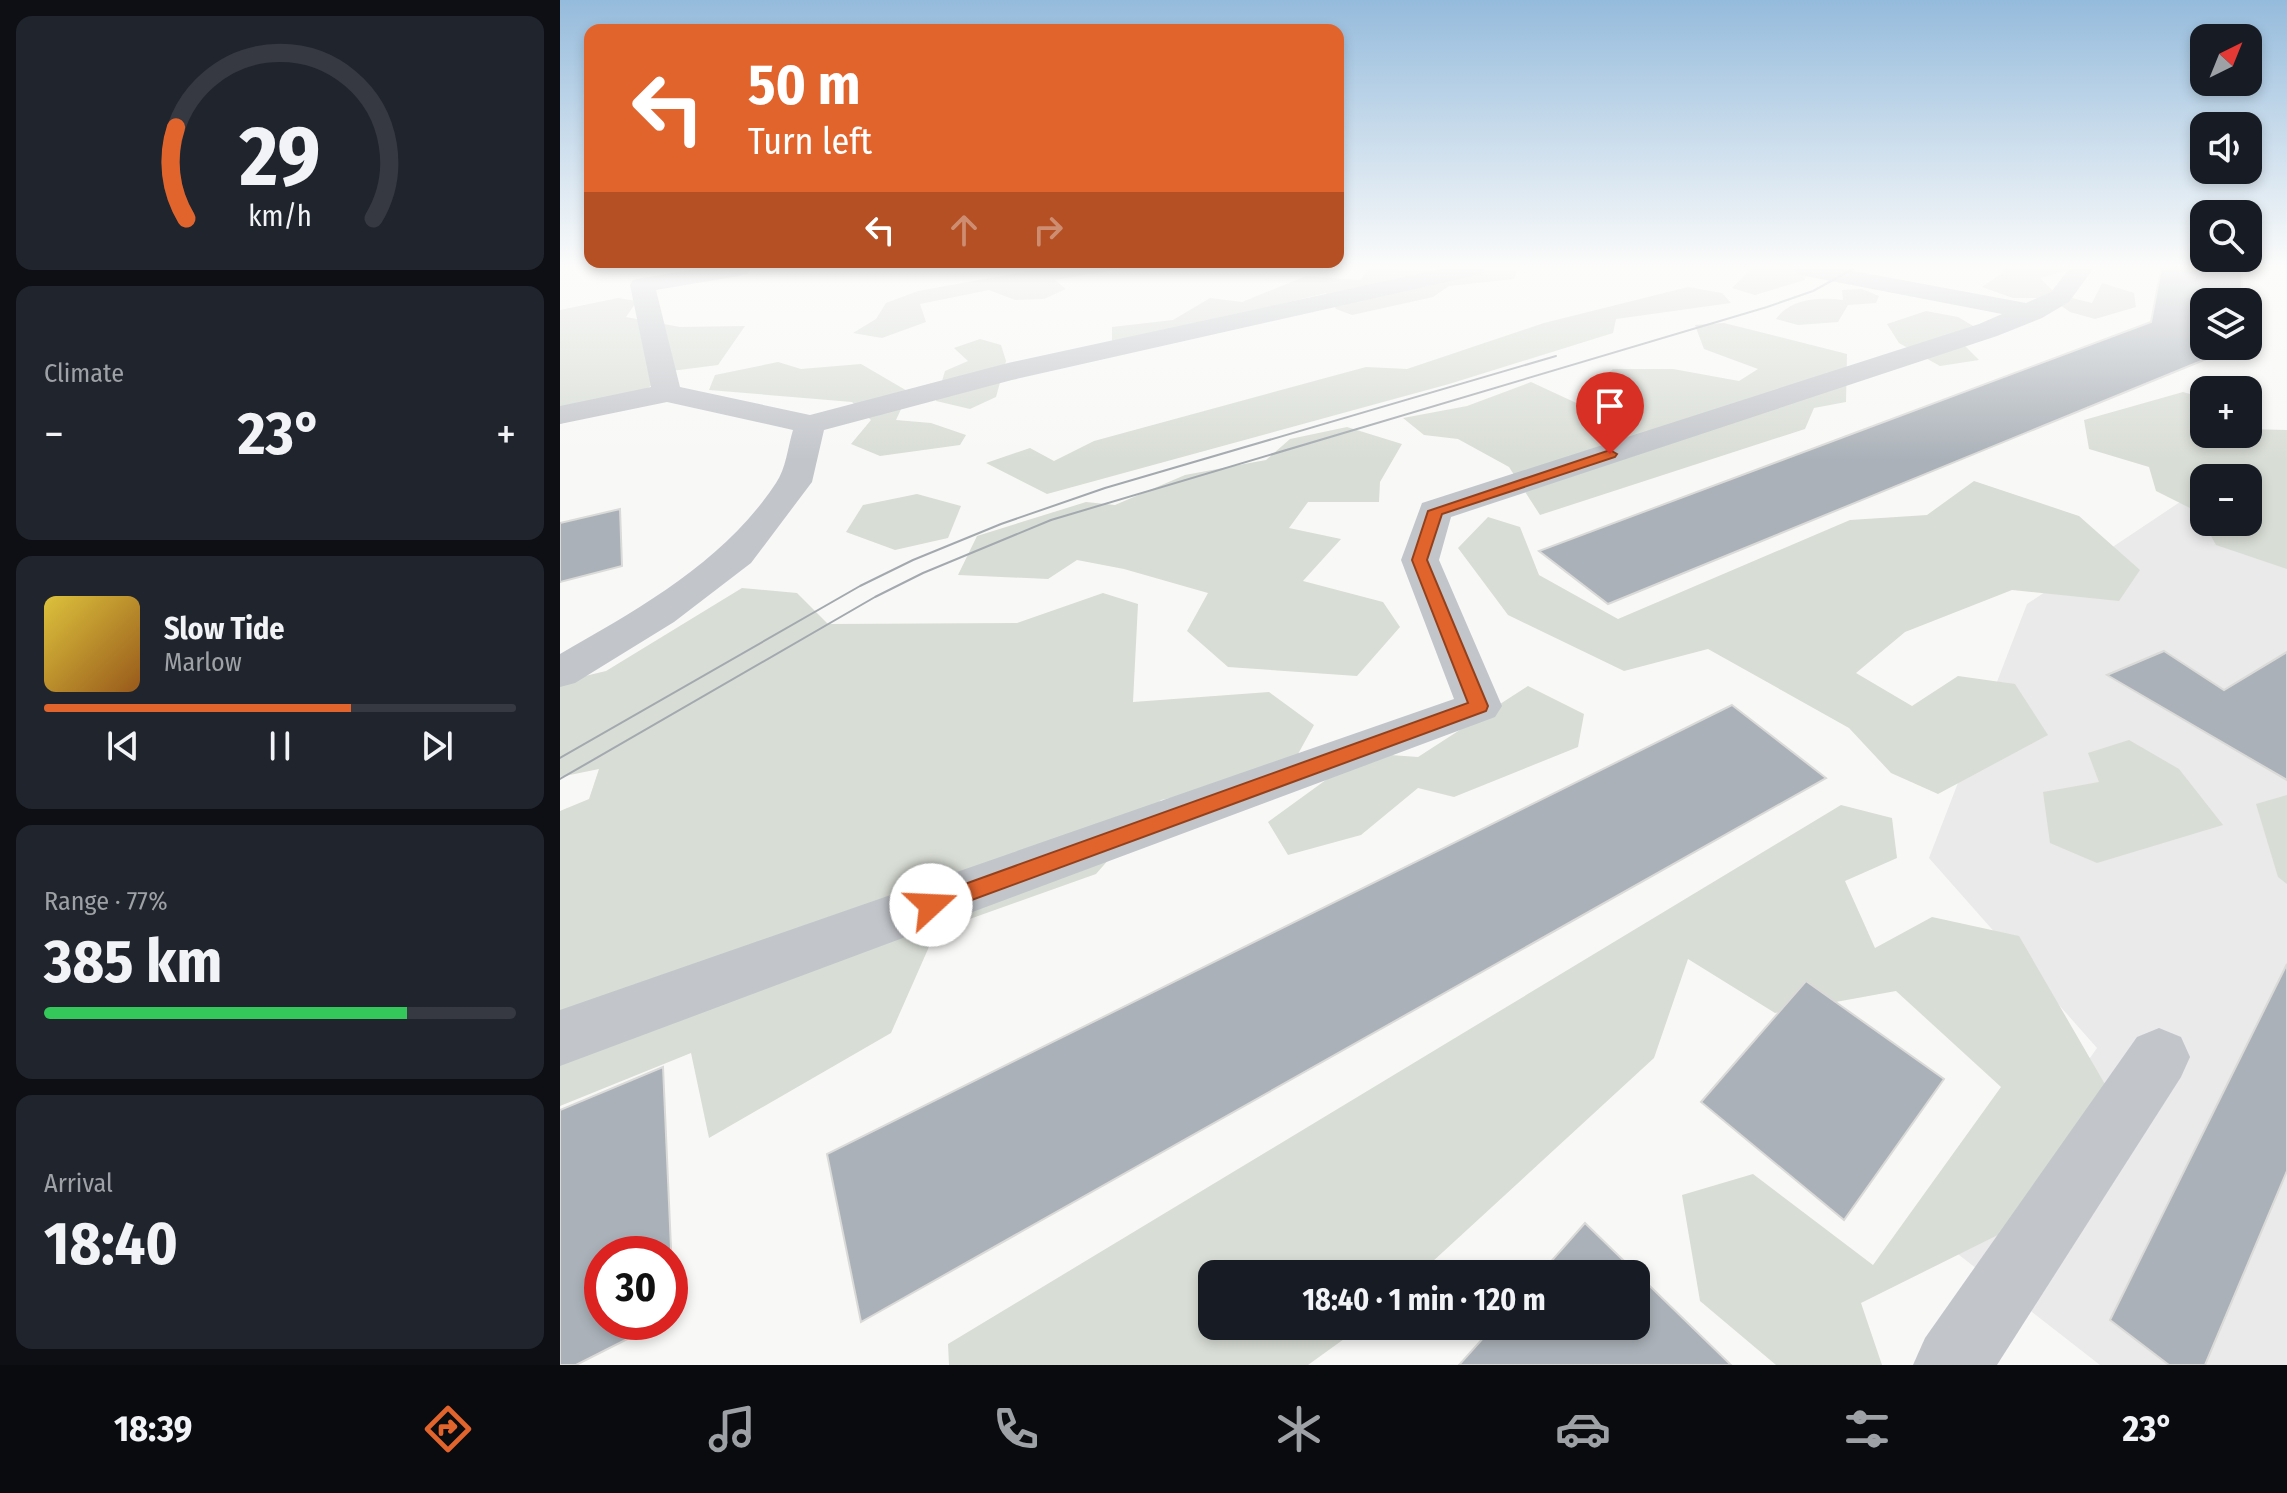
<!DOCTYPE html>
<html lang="en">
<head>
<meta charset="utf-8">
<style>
  body { margin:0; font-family:"Fira Sans Condensed",sans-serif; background:#20242c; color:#f1f3f6; height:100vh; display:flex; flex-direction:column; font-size:30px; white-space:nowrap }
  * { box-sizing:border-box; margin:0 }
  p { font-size:26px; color:#9ea1a6 }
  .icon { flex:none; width:44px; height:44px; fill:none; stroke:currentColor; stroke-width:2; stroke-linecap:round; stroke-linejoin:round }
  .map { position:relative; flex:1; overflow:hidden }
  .sheet { display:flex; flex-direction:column; gap:16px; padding:16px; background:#0d0f14; width:560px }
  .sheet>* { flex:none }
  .top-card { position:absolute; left:24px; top:24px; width:760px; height:244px; border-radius:16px; box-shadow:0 4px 12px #0003; background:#e2642d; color:#fff; overflow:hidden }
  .needle { width:52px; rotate:43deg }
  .fabs { position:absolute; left:1630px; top:24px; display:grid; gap:16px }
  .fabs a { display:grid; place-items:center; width:72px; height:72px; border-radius:16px; background:#171b24; box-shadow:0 4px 12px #0003; font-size:40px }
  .speed { position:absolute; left:24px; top:1236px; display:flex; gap:16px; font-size:40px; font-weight:700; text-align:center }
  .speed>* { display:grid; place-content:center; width:104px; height:104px; border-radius:50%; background:#171b24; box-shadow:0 4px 12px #0003; line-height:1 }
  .speed .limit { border:12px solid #d22; background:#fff; color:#111 }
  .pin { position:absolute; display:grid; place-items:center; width:68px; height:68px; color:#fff; margin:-82px -34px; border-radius:50% 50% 50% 0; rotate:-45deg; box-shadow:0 0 8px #0007 }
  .pin .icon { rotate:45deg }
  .me { position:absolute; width:88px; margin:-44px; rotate:70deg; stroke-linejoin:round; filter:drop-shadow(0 0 6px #0008) }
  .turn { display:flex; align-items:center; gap:28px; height:168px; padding:0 32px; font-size:36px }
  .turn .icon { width:104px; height:104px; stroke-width:2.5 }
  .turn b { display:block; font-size:56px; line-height:68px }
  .lanes { display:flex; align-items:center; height:76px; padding:0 32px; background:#0003; justify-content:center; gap:40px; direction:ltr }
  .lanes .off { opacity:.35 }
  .big { font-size:60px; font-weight:700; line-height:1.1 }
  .sheet .card { flex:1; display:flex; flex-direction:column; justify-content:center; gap:12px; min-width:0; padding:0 28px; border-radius:16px; background:#20242c }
  .sheet .dial { align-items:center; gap:0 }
  .dial svg { height:208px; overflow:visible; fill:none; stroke:#363941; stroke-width:7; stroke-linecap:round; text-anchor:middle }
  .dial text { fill:#f1f3f6; stroke:none }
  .song { display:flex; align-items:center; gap:24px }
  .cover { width:96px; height:96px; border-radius:12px; background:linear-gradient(135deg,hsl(50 70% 55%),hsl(30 70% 35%)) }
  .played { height:8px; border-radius:4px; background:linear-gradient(90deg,#e2642d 65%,#363941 65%) }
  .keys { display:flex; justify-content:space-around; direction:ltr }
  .heat { display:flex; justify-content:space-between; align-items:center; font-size:44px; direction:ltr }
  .charge { height:12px; border-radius:6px; background:linear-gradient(90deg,#34c759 77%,#363941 0) }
  .trip { position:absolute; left:638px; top:1260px; width:452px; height:80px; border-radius:16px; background:#171b24; box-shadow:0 4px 12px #0003; font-weight:700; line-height:80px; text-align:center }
  .menu { display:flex; height:128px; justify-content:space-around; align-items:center; background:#090b0e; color:#9ea1a6 }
  .menu .icon { width:56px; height:56px }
  .menu .on { color:#e2642d }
  .menu b { font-size:36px; color:#f1f3f6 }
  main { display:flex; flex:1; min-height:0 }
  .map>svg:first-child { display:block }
  .built { fill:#e9eae9 }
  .green { fill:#d8ddd5; fill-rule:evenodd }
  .building { fill:#aab1b8; stroke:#dadad8; stroke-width:2 }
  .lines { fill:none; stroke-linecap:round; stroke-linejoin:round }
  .minor { fill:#c2c5ca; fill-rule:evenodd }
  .tram { stroke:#a3a9af; stroke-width:2 }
  .route { fill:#e2642d; stroke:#93411d; stroke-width:2 }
</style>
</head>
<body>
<main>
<section class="sheet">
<div class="card dial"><svg viewBox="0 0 100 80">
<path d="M14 69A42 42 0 1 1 86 69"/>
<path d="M14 69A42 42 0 0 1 10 34" stroke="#e2642d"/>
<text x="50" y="56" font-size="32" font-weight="700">29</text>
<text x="50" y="72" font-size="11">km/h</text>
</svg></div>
<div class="card"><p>Climate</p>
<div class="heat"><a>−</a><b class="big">23°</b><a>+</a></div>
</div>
<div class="card">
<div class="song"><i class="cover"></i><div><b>Slow Tide</b><p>Marlow</p></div></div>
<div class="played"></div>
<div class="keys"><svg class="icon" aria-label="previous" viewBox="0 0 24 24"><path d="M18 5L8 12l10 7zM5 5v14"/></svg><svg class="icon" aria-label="pause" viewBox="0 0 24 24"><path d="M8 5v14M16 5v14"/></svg><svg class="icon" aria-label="next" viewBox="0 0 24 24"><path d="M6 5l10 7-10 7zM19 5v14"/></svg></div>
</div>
<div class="card"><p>Range · 77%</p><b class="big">385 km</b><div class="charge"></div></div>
<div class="card"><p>Arrival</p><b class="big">18:40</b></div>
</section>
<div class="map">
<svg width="1727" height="1365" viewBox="0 0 1727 1365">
  <rect width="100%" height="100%" fill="#f8f9f6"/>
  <path class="built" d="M 1727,430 L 1727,1365 L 1540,1365 L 1394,1251 L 1537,1048 L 1369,858 L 1467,604 L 1644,486 L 1644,522 L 1688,522 L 1688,478 L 1655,478 Z"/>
  <g class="green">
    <path d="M 481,269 L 560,269 L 495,280 L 506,289 L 484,299 L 455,300 L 429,290 L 360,304 L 366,322 L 322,338 L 293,333 L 316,319 L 326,303 L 358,291 Z"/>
    <path d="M 809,269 L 957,270 L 954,279 L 889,286 L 873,297 L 792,315 L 776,309 L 766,293 L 582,338 L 552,341 L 552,327 L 613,320 L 650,298 L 682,302 L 746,276 L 800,280 Z"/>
    <path d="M 1191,269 L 1246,269 L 1245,280 L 1195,295 L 1172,288 Z"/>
    <path d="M 1442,269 L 1512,269 L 1480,278 L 1496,294 L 1532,303 L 1542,283 L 1574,293 L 1576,307 L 1535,319 L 1510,312 L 1490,298 L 1453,298 L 1422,287 L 1444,272 Z"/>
    <path d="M 1128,287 L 1162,293 L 1171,303 L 1056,319 L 1053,333 L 889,384 L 487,494 L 426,463 L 470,448 L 494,461 L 534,441 L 806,367 L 847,369 L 984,323 Z"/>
    <path d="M 1302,289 L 1319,296 L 1316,303 L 1288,305 L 1278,322 L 1238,325 L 1216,319 C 1231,298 1260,297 1283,300 L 1282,290 Z"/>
    <path d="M 58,298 L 77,301 L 66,317 L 120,327 L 185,326 L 158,365 L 111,371 L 73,399 L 0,424 L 0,310 Z"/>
    <path d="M 1366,311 L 1398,317 L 1420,330 L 1399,340 L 1419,360 L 1380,366 L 1339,343 L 1327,324 Z"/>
    <path d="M 1164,323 L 1287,354 L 1286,402 L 1254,408 L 1245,429 L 980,515 L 949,467 L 898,439 L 864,435 L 843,418 L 907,406 L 971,382 L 1038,413 L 1083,393 L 1035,384 L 1053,369 L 1113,369 L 1179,381 L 1198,369 L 1144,349 L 1135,325 Z"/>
    <path d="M 420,339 L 441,345 L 446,361 L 436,397 L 410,409 L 376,401 L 385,371 L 408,361 L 394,348 Z"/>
    <path d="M 218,362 L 241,369 L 301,364 L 349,392 L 336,420 L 371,423 L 406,435 L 400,445 L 320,456 L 291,444 L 311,420 L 292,402 L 149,390 L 155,375 Z"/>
    <path d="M 1623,392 L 1644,398 L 1644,434 L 1688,434 L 1688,429 L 1727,430 L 1727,569 L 1656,545 L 1638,512 L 1596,491 L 1589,467 L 1529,449 L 1524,420 ZM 1644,478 L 1688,478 L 1688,522 L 1644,522 Z"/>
    <path d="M 787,427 L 842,444 L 820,482 L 819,502 L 748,502 L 729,528 L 781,539 L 743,581 L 823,602 L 840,627 L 797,676 L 668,667 L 627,631 L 648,593 L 564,569 L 517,560 L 488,579 L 398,575 L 417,536 L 526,502 L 555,505 L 625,475 L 706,460 L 730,439 Z"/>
    <path d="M 1414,481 L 1519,516 L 1580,570 L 1559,601 L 1452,590 L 1345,632 L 1296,673 L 1352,706 L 1398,676 L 1455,684 L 1488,735 L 1378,794 L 1331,773 L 1289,728 L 1148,649 L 1064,671 L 948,615 L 898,548 L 928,517 L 960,527 L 979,575 L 1058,619 L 1290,520 L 1367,515 Z"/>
    <path d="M 357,494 L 401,506 L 388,538 L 335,550 L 286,532 L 303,505 Z"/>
    <path d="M 182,588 L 237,593 L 268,624 L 457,623 L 543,593 L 578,604 L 573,702 L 709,692 L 754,725 L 727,774 L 601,800 L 536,874 L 376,931 L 331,1033 L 149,1138 L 131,1053 L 0,1106 L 0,811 L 29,799 L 39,769 L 0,777 L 0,682 L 46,671 Z"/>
    <path d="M 968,686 L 1024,714 L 1018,747 L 894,797 L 858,788 L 801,835 L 728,855 L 708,822 L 803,753 L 858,757 Z"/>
    <path d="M 1569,740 L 1619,769 L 1663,825 L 1537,863 L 1490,843 L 1483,792 L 1539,782 L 1528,753 Z"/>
    <path d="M 1727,795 L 1727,884 L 1718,877 L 1696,804 Z"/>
    <path d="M 1281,805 L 1332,818 L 1337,858 L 1285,881 L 1315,948 L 1372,917 L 1459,936 L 1546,1086 L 1472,1218 L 1301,1303 L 1322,1365 L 1216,1365 L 1140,1301 L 1122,1195 L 1193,1174 L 1313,1265 L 1441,1087 L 1336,991 L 1215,1013 L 1128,959 L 1094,1058 L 859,1274 L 652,1274 L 652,1326 L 802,1326 L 748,1365 L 389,1365 L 388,1344 Z"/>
  </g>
  <g class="building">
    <path d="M 1601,269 L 1682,269 L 1682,302 L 1644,302 L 1644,346 L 1678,346 L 1048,604 L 979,551 L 1591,322 Z"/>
    <path d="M 60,509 L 62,566 L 0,582 L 0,523 Z"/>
    <path d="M 1604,651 L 1664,690 L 1727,652 L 1727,780 L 1547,675 Z"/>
    <path d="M 1172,705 L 1266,778 L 301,1322 L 267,1154 Z"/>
    <path d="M 1727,964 L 1727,1171 L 1645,1365 L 1609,1365 L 1550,1320 Z"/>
    <path d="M 1246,981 L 1384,1079 L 1284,1220 L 1141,1102 Z"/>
    <path d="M 103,1067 L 114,1316 L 110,1318 L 110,1254 L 42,1254 L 42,1322 L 101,1322 L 16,1365 L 0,1365 L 0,1110 Z"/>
    <path d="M 1025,1223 L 1171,1365 L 899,1365 L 934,1326 L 1076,1326 L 1076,1274 L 980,1274 Z"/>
  </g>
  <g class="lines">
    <g class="minor">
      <path d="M 136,269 L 191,269 L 187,274 L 179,276 L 96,290 L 120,387 L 250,415 L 448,363 L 881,269 L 925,269 L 921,274 L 913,276 L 452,380 L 264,430 L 252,482 L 191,563 L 114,622 L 15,683 L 0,687 L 0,654 C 80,608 164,562 216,483 C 226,469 228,446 233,430 L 107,402 L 0,424 L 0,406 L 91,387 L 70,285 L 73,280 L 82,278 Z"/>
      <path d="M 1233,269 L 1283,269 L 1466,303 L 1491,292 L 1509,269 L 1533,269 L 1509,302 L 1482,318 L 1437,336 L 891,517 L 879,560 L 942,706 L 935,717 L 0,1066 L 0,1010 L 894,699 L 841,560 L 862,503 L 1419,324 L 1442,314 L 1245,276 L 1237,274 Z"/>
      <path d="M 1599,1028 L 1621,1037 L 1630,1057 L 1621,1077 L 1437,1365 L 1353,1365 L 1365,1338 L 1577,1037 Z"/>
    </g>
    <g class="tram">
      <path d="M 0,758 L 300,586 L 353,560 L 441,524 L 545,488 L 996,356"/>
      <path d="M 0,779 L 315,597 L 363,573 L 491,520 L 1207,307 L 1253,291 L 1293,269"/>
    </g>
  </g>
  <linearGradient id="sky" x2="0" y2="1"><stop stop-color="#95bbdc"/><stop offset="0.58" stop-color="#fcfcfb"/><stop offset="1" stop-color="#fcfcfb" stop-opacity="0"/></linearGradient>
  <rect width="1727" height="460" fill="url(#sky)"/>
  <path class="route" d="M 1050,450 L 1057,454 L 1055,457 L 882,514 L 867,560 L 928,706 L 926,711 L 379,912 L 371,915 L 363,912 L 360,905 L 363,899 L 908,703 L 852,560 L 868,511 Z"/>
</svg>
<div class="fabs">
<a><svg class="needle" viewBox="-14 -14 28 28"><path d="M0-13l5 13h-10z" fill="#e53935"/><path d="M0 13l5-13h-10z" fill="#9ea1a6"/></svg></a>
<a><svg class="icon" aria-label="sound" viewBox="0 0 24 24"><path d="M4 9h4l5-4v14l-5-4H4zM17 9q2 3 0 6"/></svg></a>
<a><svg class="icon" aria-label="search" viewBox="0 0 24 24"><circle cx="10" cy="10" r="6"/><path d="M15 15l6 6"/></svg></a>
<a><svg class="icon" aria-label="layers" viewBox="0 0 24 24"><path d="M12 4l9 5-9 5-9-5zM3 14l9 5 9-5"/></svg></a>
<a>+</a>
<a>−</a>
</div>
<div class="speed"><div class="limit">30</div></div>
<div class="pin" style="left:1050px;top:454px;background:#d93025"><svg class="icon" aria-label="arrive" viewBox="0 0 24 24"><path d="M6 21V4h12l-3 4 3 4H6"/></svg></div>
<svg class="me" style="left:371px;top:905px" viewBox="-20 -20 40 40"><circle r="19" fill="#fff"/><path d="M0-13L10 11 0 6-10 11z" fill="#e2642d"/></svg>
<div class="trip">18:40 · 1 min · 120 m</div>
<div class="top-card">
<div class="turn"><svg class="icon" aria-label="left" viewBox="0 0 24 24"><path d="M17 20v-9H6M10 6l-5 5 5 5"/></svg><div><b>50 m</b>Turn left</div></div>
<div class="lanes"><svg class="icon" aria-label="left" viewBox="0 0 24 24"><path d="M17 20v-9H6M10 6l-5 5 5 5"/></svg><svg class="icon off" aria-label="ahead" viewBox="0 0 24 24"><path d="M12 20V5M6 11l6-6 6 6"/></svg><svg class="icon off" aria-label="right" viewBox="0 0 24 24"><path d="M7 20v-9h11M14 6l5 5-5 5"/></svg></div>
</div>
</div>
</main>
<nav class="menu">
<b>18:39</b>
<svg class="icon on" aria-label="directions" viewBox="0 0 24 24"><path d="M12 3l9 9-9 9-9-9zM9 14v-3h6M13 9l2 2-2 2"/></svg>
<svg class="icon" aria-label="music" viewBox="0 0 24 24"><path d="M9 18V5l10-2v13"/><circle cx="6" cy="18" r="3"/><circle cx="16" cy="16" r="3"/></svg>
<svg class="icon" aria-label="phone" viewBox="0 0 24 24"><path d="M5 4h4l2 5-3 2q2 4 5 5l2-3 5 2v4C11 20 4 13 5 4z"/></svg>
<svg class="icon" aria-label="climate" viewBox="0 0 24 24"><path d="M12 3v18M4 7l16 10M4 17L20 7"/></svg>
<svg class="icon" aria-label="car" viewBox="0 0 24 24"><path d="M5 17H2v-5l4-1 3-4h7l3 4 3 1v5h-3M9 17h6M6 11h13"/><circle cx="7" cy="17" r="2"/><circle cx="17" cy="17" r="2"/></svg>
<svg class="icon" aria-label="filters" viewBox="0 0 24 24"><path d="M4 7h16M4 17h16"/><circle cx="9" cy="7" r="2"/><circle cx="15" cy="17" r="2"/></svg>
<b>23°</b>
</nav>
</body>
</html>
